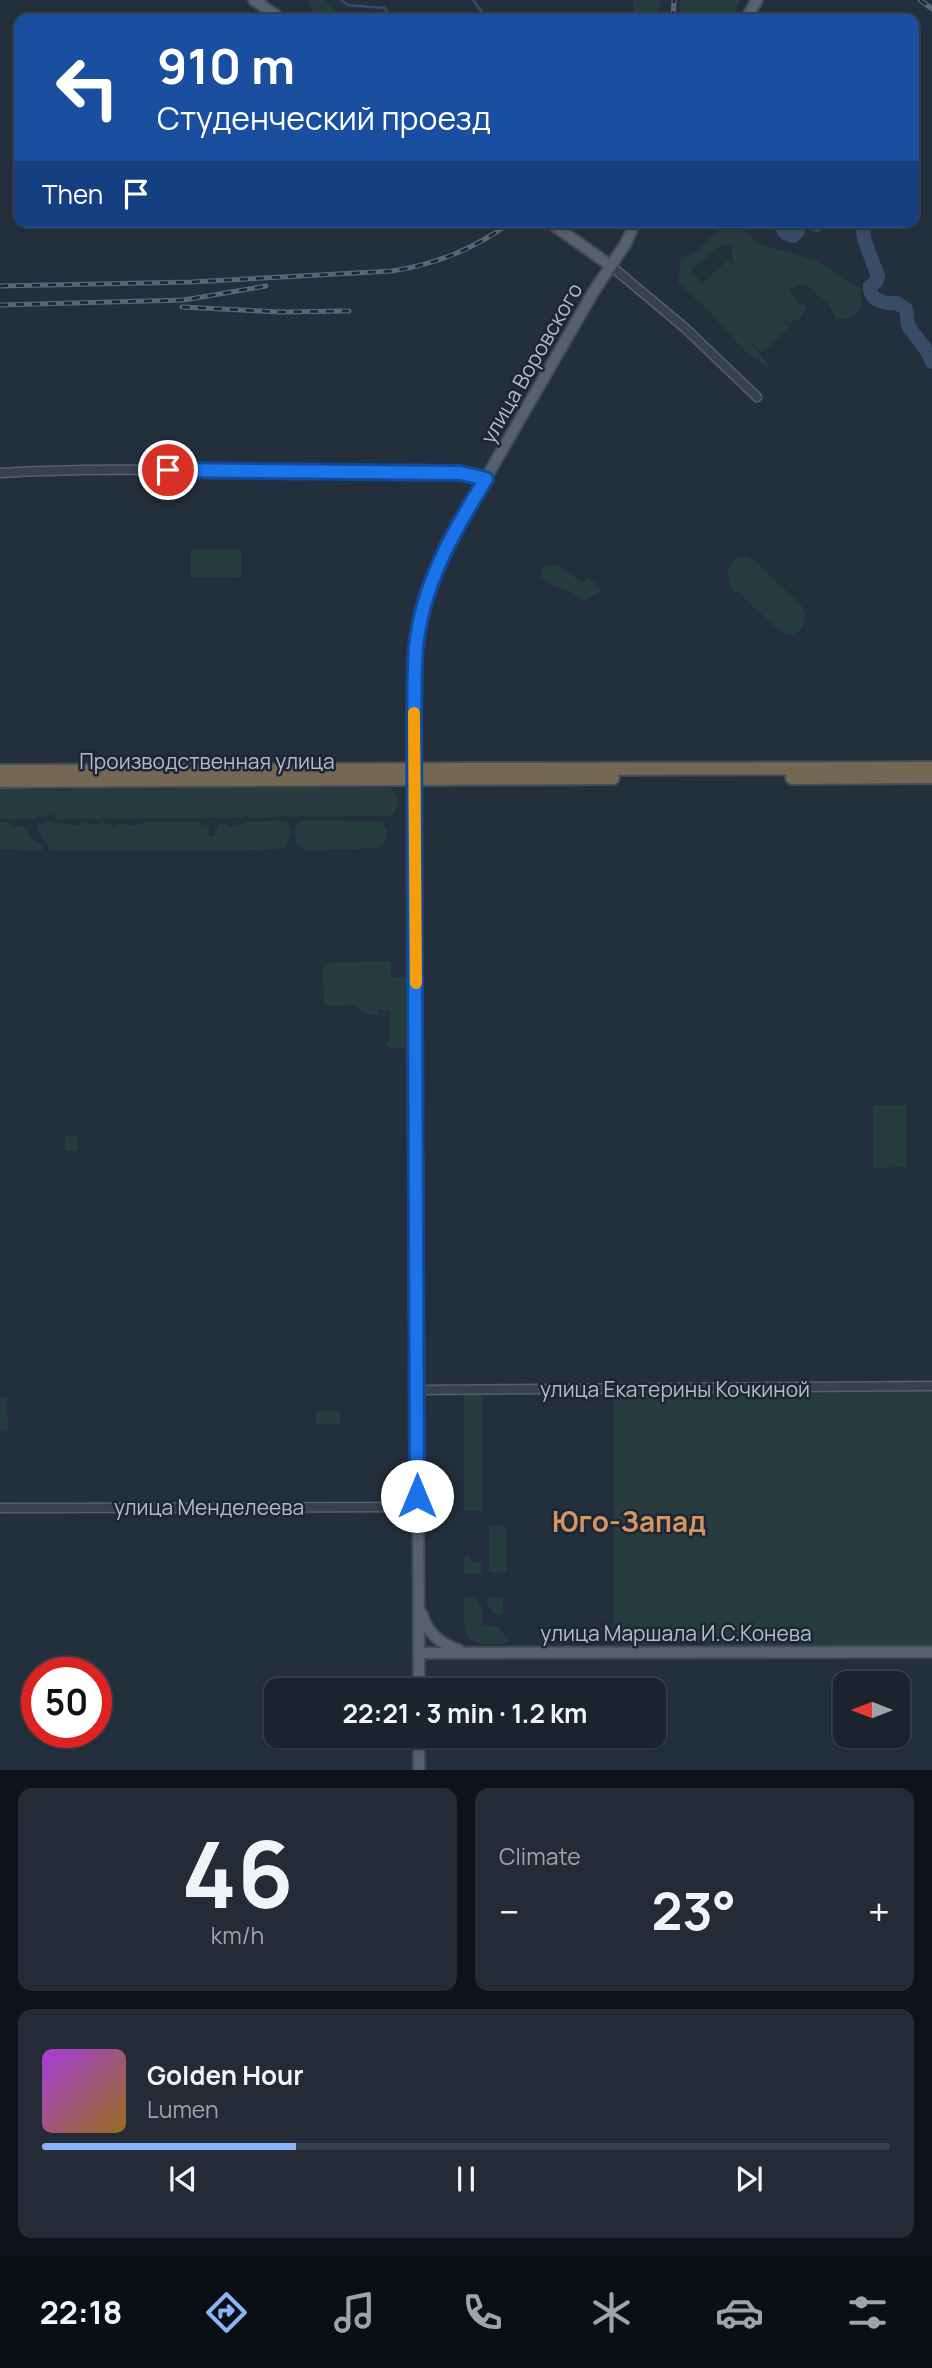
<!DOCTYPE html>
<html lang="en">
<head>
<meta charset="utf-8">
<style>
  body { margin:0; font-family:Manrope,sans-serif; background:#242b36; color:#f1f3f6; height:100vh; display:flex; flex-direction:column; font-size:26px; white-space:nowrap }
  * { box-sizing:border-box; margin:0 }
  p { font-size:23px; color:#a0a4aa }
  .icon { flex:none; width:38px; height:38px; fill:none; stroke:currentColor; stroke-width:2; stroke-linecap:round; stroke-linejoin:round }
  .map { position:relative; height:1770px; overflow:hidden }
  .drawer { display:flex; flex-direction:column; gap:18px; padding:18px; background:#0f1319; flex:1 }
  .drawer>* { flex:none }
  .guide { position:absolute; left:14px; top:14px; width:905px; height:214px; border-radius:14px; box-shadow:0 2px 5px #0004,0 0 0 2px #39404a; background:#1a4fa0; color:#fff; overflow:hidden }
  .needle { width:46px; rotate:270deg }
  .controls { position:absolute; left:833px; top:1671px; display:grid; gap:14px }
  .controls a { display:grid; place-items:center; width:77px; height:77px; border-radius:14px; background:#1b232e; box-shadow:0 2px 5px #0004,0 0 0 2px #39404a; font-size:35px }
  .speed { position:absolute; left:21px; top:1657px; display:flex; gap:14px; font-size:35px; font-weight:700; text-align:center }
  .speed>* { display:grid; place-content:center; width:91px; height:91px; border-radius:50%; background:#1b232e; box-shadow:0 2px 5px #0004,0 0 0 2px #39404a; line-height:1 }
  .speed .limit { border:10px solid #d22; background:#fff; color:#111 }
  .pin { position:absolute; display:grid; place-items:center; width:60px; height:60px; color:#fff; margin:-30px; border:4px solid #fff; border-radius:50%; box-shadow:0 2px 7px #0007 }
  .me { position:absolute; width:77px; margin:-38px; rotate:0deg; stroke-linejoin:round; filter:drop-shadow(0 0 5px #0008) }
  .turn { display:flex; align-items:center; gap:24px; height:147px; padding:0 28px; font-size:32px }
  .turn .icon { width:91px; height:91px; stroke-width:2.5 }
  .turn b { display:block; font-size:49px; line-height:60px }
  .then { display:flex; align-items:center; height:66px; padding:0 28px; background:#0003; gap:14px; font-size:26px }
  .big { font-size:52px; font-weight:700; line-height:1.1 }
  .drawer .card { flex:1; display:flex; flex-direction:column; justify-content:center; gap:10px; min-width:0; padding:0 24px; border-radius:14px; background:#242b36 }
  .drawer .dial { align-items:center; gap:0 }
  .dial b { font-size:91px; line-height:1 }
  .song { display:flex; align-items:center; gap:21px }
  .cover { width:84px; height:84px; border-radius:10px; background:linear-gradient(135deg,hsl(280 70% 55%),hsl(40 70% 35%)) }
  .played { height:7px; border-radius:4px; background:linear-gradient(90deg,#8ab4f8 30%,#39404a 30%) }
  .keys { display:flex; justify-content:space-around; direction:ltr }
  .heat { display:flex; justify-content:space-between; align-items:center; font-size:38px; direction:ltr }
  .drawer .tiles { flex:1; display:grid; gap:18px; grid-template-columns:1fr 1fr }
  .card:last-child { grid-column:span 2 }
  .trip { position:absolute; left:264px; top:1678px; width:402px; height:70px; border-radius:14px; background:#1b232e; box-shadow:0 2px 5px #0004,0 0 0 2px #39404a; font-weight:700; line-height:70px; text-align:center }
  .dock { display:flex; height:112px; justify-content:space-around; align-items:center; background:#0b0e12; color:#a0a4aa }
  .dock .icon { width:49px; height:49px }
  .dock .selected { color:#8ab4f8 }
  .dock b { font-size:32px; color:#f1f3f6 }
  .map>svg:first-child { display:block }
  .green { fill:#263c3f; fill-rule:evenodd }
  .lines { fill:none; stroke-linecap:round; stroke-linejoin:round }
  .stream { stroke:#394c67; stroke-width:2.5 }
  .river { stroke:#394c67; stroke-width:14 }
  .minor-casing { stroke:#565f6c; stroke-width:11 }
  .major-casing { stroke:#414a57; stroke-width:14 }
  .highway-casing { stroke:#434c59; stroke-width:16 }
  .minor { stroke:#38414e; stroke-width:8 }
  .major { stroke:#56606e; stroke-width:10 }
  .highway { stroke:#746855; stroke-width:12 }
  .rail-casing { stroke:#5a6575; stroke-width:5 }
  .rail { stroke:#1d2633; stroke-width:2.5; stroke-dasharray:8; stroke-linecap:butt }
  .route-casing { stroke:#114b97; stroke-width:18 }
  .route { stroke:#1a73e8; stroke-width:12 }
  .slow { stroke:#f59e0b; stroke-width:12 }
  .labels { text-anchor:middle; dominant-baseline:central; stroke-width:5; stroke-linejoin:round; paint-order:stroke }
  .street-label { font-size:21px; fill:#b4bcc9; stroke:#1d2633 }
  .district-label { font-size:28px; font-weight:bold; fill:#d59563; stroke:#1d2633 }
</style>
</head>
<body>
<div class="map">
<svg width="932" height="1770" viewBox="0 0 932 1770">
  <rect width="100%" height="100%" fill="#242f3e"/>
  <g class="green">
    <path d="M 308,0 L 325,0 L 338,13 L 356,19 L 323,19 L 313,12 Z"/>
    <path d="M 633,0 L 660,0 L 658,19 L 634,19 Z"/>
    <path d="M 681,0 L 741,0 L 730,19 L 678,19 Z"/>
    <path d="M 721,222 L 740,222 L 756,243 L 817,261 L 860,288 L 862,307 L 848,319 L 837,319 L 828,304 L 804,284 L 789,289 L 799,303 L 807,306 L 800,318 L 789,323 L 781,318 L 789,328 L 762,353 L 747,339 L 773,371 L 746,352 L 706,308 L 678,283 L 681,259 C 700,250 711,241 721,222 ZM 724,244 L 732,247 L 732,261 L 735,266 L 728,260 L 701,283 L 691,269 Z"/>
    <path d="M 241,549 L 241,577 L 191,578 L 191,550 Z"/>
    <path d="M 744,556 L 752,559 L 801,605 L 805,614 L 802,629 L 793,635 L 781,632 L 730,586 L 727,570 L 736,558 Z"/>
    <path d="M 556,564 L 581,582 L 583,583 L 588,578 L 600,587 L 601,592 L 582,601 C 576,598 573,593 568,591 C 557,587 549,585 541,577 L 541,571 L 544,567 Z"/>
    <path d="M 0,788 L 68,791 L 80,788 L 164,790 L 189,788 L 392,788 L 399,802 L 394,814 L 389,816 L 56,819 L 50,814 L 45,818 L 37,816 L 34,819 L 0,819 Z"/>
    <path d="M 304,820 L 382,822 L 387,830 L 385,843 L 379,848 L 305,851 L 296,844 C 296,833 292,824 304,820 Z"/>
    <path d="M 282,821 L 288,823 L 292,832 L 285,848 L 266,850 L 61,851 L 50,849 L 37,830 L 38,825 L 47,821 L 81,826 L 84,822 L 94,825 L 103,822 L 114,826 L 119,823 L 134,826 L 147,822 L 196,822 L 209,826 L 208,836 L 214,836 L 217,827 L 222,822 L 232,827 L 248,822 Z"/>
    <path d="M 0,822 L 8,822 L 16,827 L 21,826 L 27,829 L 32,840 L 43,846 L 41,851 L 0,849 Z"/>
    <path d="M 391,961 L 391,977 L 408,977 L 409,1043 L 403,1048 L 390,1049 L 385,1042 L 390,1041 L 390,1010 L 378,1010 L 378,1015 L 368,1014 L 354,1005 L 324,1006 L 323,963 Z"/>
    <path d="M 873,1105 L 907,1105 L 907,1167 L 873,1168 Z"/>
    <path d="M 65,1136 L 77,1136 L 78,1151 L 65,1151 Z"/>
    <path d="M 932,1390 L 932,1645 L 711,1646 L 694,1640 L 660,1641 L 656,1644 L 614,1645 L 613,1394 Z"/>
    <path d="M 464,1394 L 482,1395 L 482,1511 L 464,1511 Z"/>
    <path d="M 0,1397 L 7,1397 L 8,1430 L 0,1430 Z"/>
    <rect x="316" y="1411" width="24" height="13"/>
    <path d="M 489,1526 L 506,1526 L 506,1573 L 489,1572 Z"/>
    <path d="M 464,1556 L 470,1556 L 471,1562 L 482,1562 L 482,1574 L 464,1574 Z"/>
    <path d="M 464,1598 L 475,1598 L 482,1607 L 482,1626 L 498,1626 L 509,1640 C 502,1645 496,1644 488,1644 C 459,1644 464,1619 464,1598 Z"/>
    <path d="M 487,1598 L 503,1598 L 503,1614 L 494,1614 L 488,1606 Z"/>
  </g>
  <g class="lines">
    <g class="stream">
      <path d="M 341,0 L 348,5 L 385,8 L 388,14"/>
      <path d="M 473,0 L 487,19"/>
    </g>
    <g class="river">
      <path d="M 779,222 L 785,233 L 793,236 L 798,231 L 800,222"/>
      <path d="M 810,222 L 817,225 L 821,222"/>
      <path d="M 862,222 L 864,239 L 878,276 L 876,282 L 870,286 C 869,301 885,304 897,303 L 906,309 C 908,315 906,321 909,327 C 918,341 926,345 932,362"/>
    </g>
    <g class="minor-casing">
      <g id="minor">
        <path d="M 611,266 L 685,328 L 757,397"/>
        <path d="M 0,473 C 101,467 203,471 305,472 C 363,472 429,466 486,479"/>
        <path d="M 417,1390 L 932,1386"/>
        <path d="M 0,1508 L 417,1507"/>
      </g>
    </g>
    <g class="major-casing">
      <g id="major">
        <path d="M 254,0 L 281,19"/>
        <path d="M 746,19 L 757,0"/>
        <path d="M 549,222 L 611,266"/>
        <path d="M 415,768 L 416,647 L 427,593 L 437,567 L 475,497 L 594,291 L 626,243 L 635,222"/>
        <path d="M 415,780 L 419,1690"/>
        <path d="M 422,1614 C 427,1633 441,1644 459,1650"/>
        <path d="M 419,1653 L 932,1652"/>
        <path d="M 419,1770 L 419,1736"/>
      </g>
    </g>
    <g class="highway-casing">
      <g id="highway">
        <path d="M 0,771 C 311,769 621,769 932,768"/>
        <path d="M 792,778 L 932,777"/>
        <path d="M 0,781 L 613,778"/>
      </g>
    </g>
    <use href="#minor" class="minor"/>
    <use href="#major" class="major"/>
    <use href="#highway" class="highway"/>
    <g class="rail-casing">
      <g id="rail">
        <path d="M 920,0 L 932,9"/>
        <path d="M 673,19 L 674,0"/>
        <path d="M 0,286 L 191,282 L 392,271 C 437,264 474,249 511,222"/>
        <path d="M 0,305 L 184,300 L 266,286"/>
        <path d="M 182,307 L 280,312 L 349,311"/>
      </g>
    </g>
    <use href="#rail" class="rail"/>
  </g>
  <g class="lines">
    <g class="route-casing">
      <path id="route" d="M 168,470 L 460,473 L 486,479 C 454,530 422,585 416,647 C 414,670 415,693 414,716 L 417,1496"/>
    </g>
    <use href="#route" class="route"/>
    <path class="slow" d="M 414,713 L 416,983"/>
  </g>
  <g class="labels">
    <g class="street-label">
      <text transform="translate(531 363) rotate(-60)">улица Воровского</text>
      <text x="207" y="761">Производственная улица</text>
      <text x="675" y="1389">улица Екатерины Кочкиной</text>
      <text x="209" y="1507">улица Менделеева</text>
      <text x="676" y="1633">улица Маршала И.С.Конева</text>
    </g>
    <g class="district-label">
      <text x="629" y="1521">Юго-Запад</text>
    </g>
  </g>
</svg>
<div class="controls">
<a><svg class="needle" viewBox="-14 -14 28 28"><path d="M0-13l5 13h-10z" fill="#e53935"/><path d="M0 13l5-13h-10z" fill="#a0a4aa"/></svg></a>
</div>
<div class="speed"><div class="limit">50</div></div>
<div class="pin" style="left:168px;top:470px;background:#d93025"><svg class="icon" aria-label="arrive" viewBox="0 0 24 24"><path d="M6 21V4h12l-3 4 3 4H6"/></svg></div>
<svg class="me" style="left:417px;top:1496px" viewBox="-20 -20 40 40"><circle r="19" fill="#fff"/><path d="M0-13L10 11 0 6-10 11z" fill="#1a73e8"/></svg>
<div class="trip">22:21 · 3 min · 1.2 km</div>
<div class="guide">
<div class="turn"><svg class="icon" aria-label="left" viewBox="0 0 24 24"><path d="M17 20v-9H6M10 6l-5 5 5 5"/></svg><div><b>910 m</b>Студенческий проезд</div></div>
<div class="then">Then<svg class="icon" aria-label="arrive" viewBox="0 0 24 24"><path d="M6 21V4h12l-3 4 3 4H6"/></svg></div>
</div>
</div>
<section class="drawer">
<div class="tiles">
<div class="card dial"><b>46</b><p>km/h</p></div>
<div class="card"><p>Climate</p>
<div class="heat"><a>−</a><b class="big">23°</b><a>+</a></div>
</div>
<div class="card">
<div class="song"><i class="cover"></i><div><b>Golden Hour</b><p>Lumen</p></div></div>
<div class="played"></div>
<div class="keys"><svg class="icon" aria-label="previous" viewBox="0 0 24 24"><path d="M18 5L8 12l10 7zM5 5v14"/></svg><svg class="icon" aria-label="pause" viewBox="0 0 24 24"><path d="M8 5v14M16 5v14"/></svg><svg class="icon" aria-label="next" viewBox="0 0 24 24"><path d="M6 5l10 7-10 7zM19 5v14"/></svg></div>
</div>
</div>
</section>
<nav class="dock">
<b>22:18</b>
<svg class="icon selected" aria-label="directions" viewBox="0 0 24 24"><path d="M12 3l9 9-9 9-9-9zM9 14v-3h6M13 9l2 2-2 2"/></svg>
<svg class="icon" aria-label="music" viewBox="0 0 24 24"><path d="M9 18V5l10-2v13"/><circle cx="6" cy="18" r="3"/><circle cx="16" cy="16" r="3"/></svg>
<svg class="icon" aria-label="phone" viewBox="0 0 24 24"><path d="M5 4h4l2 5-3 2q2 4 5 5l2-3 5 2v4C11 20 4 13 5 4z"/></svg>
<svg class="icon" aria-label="climate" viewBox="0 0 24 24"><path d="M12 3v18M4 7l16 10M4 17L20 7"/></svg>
<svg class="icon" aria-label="car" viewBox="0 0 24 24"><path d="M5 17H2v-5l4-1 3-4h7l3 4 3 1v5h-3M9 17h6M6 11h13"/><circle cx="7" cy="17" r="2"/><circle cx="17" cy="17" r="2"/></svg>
<svg class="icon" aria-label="filters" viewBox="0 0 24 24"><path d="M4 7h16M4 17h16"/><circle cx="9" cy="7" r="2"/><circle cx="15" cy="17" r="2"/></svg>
</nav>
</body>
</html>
